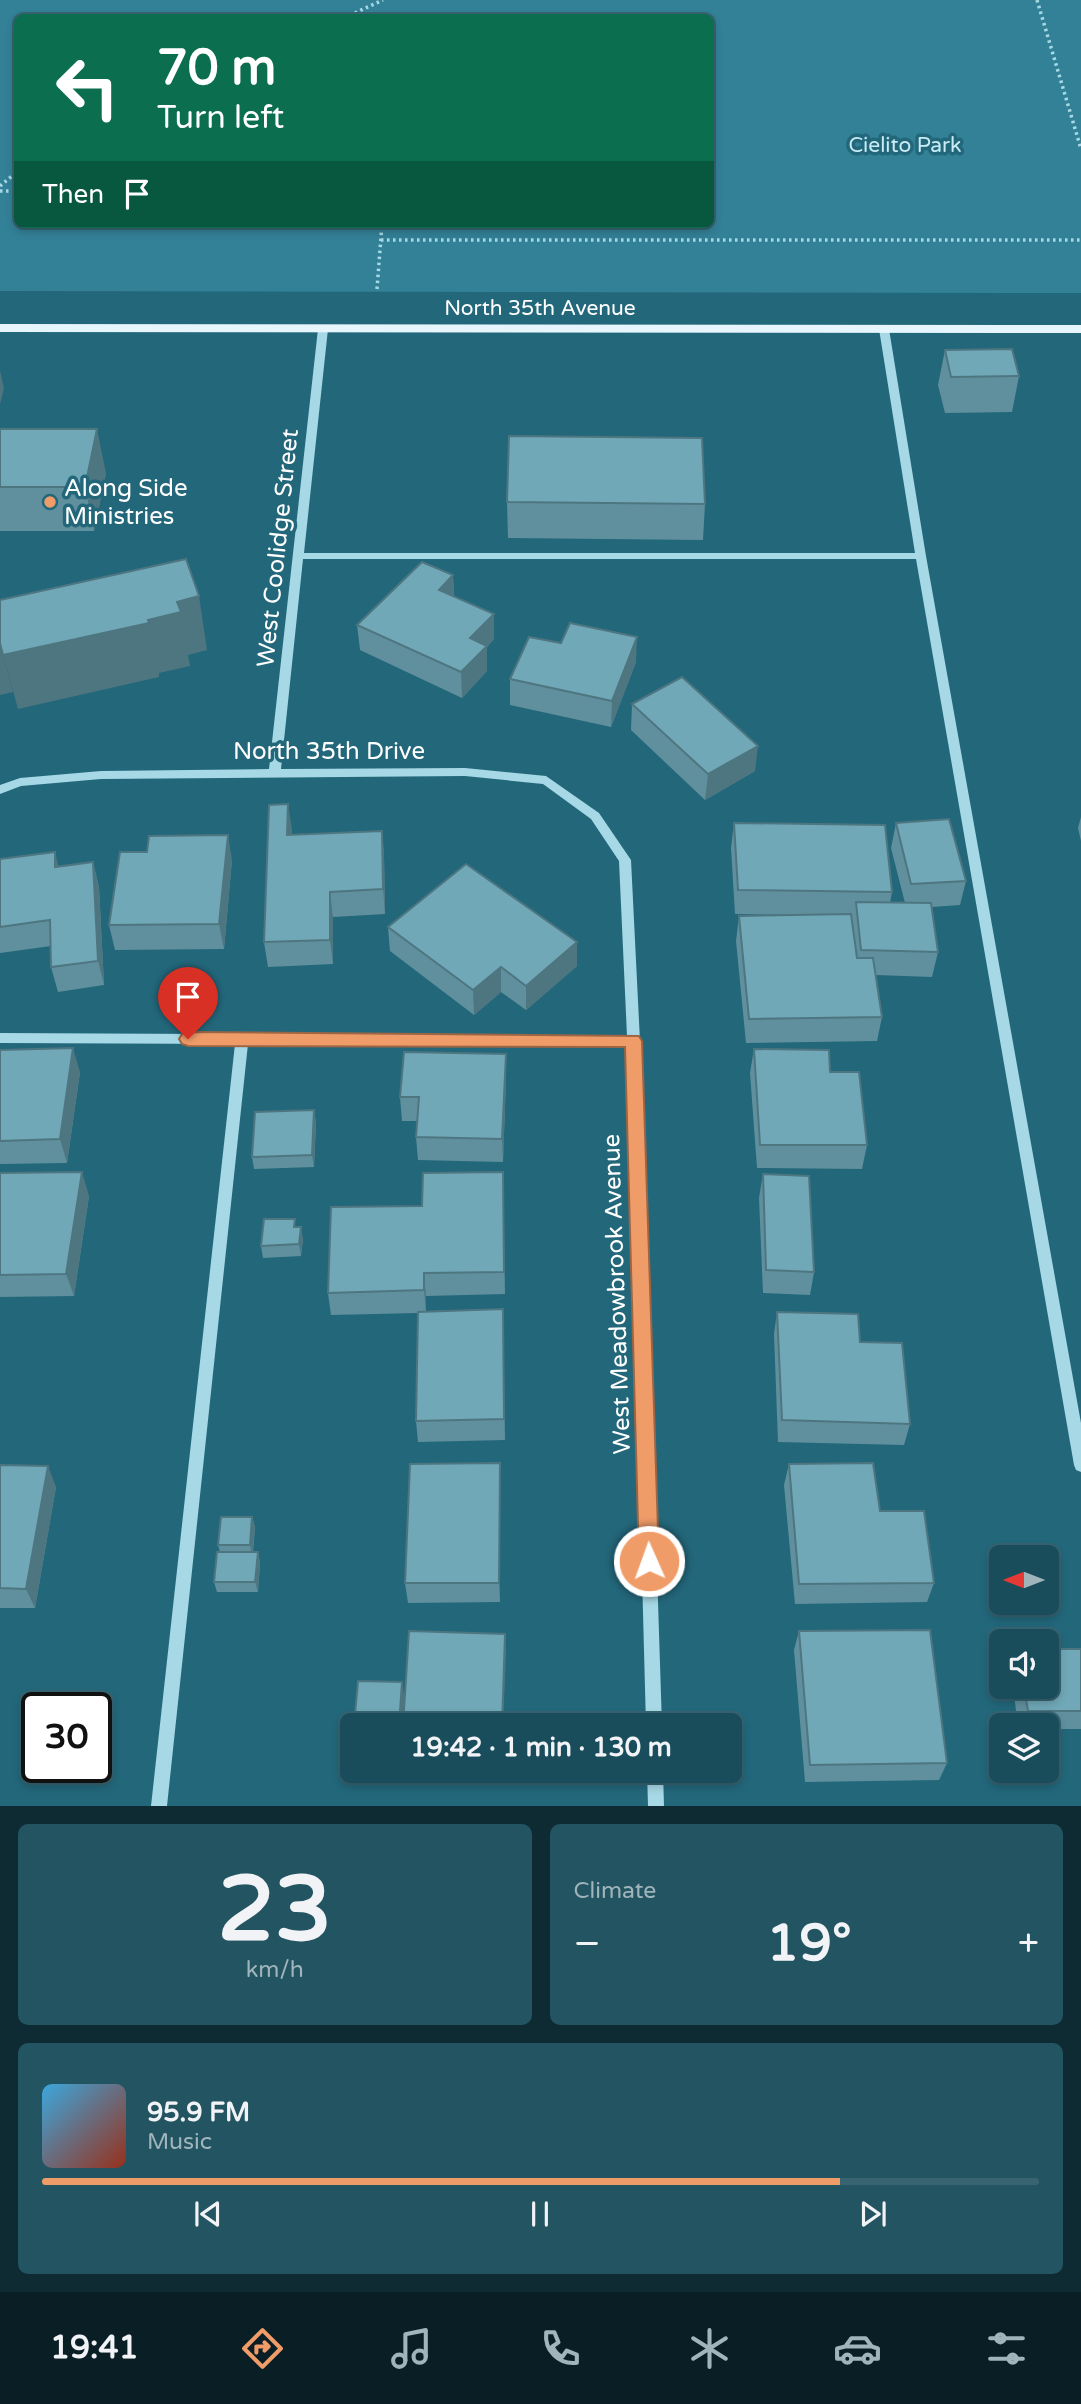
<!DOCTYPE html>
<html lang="en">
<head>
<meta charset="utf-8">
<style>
  body { margin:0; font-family:"Varela Round",sans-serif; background:#235462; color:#f1f3f6; height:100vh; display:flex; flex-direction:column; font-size:26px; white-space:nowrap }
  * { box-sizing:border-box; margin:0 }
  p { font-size:23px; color:#9fb4bb }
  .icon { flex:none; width:38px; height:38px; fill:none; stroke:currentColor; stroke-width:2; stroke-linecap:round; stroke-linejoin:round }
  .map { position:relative; height:1806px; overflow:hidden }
  .sheet { display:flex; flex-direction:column; gap:18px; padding:18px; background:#0e2a33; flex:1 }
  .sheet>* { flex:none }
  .top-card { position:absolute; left:14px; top:14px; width:700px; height:214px; border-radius:10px; box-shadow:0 4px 10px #0003,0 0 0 2px #386472; background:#0b6e4f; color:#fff; overflow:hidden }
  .needle { width:46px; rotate:270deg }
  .controls { position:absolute; left:989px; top:1545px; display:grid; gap:14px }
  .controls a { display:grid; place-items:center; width:70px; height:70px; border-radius:10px; background:#1a4d5c; box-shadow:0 4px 10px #0003,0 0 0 2px #386472; font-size:35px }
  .speed { position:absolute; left:21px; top:1692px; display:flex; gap:14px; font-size:35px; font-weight:700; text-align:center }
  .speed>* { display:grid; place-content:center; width:91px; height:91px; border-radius:50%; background:#1a4d5c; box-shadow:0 4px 10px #0003,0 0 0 2px #386472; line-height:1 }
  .speed .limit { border:4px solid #111; border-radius:10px; background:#fff; color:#111 }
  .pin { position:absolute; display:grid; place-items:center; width:60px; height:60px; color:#fff; margin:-72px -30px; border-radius:50% 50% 50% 0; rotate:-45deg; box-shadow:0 0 7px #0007 }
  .pin .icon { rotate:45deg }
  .me { position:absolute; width:77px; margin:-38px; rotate:358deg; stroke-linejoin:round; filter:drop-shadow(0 0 5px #0008) }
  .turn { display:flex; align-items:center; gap:24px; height:147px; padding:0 28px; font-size:32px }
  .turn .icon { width:91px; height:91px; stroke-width:2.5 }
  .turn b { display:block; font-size:49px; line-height:60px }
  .then { display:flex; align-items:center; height:66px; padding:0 28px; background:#0003; gap:14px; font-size:26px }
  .big { font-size:52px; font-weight:800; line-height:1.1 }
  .sheet .tile { flex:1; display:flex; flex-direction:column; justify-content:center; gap:10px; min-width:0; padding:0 24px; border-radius:10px; background:#235462 }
  .sheet .dial { align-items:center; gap:0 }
  .dial b { font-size:91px; line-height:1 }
  .song { display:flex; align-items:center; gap:21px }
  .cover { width:84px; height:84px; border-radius:10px; background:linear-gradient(135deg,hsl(200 70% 55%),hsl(10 70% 35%)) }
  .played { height:7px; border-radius:4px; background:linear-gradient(90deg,#f09c69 80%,#386472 80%) }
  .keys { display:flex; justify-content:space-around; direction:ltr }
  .heat { display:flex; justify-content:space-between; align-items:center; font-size:38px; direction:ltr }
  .sheet .tiles { flex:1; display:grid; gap:18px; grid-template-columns:1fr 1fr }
  .tile:last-child { grid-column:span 2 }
  .trip { position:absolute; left:340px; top:1713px; width:402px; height:70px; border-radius:10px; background:#1a4d5c; box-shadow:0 4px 10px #0003,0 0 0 2px #386472; font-weight:800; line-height:70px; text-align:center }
  .dock { display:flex; height:112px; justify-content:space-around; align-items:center; background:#0a1f25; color:#9fb4bb }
  .dock .icon { width:49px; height:49px }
  .dock .current { color:#f09c69 }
  .dock b { font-size:32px; color:#f1f3f6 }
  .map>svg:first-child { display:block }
  .green { fill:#338197; fill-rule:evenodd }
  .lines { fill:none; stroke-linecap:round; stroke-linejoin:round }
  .path { stroke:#a6d8e5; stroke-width:3.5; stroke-dasharray:2.5 3.5; stroke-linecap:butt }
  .minor { fill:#a6d8e5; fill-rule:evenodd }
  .major { fill:#e7f6fd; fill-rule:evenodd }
  .wall { fill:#60909d }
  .shaded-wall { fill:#4e7680 }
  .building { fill:#70a8b7; stroke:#4e7680; stroke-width:2 }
  .route { fill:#f09c69; stroke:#9c6544; stroke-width:2 }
  .poi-dot { fill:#f09c69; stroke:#23677b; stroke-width:2.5 }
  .labels { text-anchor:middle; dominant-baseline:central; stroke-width:7; stroke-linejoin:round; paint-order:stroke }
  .far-park-label { font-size:21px; fill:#c9ebf4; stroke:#23677b }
  .far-street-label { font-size:21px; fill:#fff; stroke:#23677b }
  .poi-label { font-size:24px; fill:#fff; stroke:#23677b; text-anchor:start }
  .street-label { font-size:24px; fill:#fff; stroke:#23677b }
</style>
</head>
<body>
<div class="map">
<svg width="1081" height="1806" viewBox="0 0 1081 1806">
  <rect width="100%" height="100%" fill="#23677b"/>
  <path class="green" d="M 0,0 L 1081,0 L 1081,293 L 0,291 ZM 18,18 L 710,18 L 710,224 L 18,224 Z"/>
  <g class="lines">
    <g class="path">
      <path d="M 1037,0 L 1081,149"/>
      <path d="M 344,18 L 383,0"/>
      <path d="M 0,186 L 18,171"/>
      <path d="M 0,191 L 18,191"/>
      <path d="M 381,240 L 1081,240"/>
      <path d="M 377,289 L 382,224"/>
    </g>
    <g class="minor">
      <path d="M 323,326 L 328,329 L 304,553 L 915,553 L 879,329 L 884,326 L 889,329 L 926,556 L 1081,1423 L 1081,1472 L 1076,1470 L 1074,1465 L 916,559 L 303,559 L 281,769 L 465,768 L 546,776 L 599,813 L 631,860 L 640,1041 L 662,1726 L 646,1726 L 628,1046 L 248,1044 L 167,1806 L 151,1806 L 235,1044 L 0,1043 L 0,1033 L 627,1036 L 619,861 L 591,819 L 543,784 L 465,776 L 101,779 L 21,786 L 0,794 L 0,785 L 20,778 L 101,771 L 269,769 L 318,329 Z"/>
      <path d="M 647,1771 L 663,1771 L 664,1806 L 648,1806 Z"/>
    </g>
    <path class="major" d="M 0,324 L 1081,325 L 1081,333 L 0,332 Z"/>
  </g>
  <g class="wall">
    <path d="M 945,350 L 1019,376 L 1012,412 L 945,413 L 938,385 Z"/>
    <path d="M 0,430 L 106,473 L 94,531 L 0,531 Z"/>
    <path d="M 507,502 L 705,504 L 703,540 L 508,538 Z"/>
    <path d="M 453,575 L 454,596 L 494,639 L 487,647 L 487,671 L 462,698 L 360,650 L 357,625 Z"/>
    <path d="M 636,662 L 611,727 L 510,705 L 510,679 Z"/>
    <path d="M 632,704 L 755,771 L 705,800 L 631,730 Z"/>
    <path d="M 1081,817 L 1081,841 L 1078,828 Z"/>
    <path d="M 734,823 L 892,892 L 890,903 L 905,903 L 891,848 L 896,823 L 966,881 L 960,905 L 932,907 L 938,952 L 932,977 L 876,975 L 882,1017 L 877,1041 L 746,1043 L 736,941 L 739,916 L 793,915 L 735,914 L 731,848 Z"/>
    <path d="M 292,829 L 291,835 L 382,831 L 384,856 L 385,914 L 333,917 L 333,964 L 268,967 L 264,942 Z"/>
    <path d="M 0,859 L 58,867 L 93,862 L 99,887 L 104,985 L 58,992 L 51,967 L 51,946 L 0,953 Z"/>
    <path d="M 232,860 L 224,949 L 115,950 L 109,925 Z"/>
    <path d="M 388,927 L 577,942 L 577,966 L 526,1010 L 501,992 L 474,1015 L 390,951 Z"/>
    <path d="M 754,1049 L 830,1072 L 867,1145 L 862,1169 L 757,1168 L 750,1073 Z"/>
    <path d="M 0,1050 L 80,1072 L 67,1163 L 0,1164 Z"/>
    <path d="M 506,1054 L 506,1078 L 503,1162 L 418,1160 L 416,1137 L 417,1121 L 402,1121 L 400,1097 Z"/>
    <path d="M 314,1110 L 316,1123 L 314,1167 L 254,1169 L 252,1157 Z"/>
    <path d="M 503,1172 L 505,1294 L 426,1296 L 426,1311 L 503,1309 L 505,1440 L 418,1442 L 416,1421 L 418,1313 L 331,1315 L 328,1293 L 422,1206 Z"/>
    <path d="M 0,1173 L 89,1196 L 74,1296 L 0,1297 Z"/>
    <path d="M 763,1174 L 814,1272 L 810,1295 L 763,1293 L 759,1198 Z"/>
    <path d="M 296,1227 L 303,1239 L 301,1256 L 263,1258 L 261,1246 Z"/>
    <path d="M 777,1312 L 860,1342 L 910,1424 L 904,1445 L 778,1442 L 774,1334 Z"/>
    <path d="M 500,1463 L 500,1602 L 408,1603 L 405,1583 Z"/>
    <path d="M 789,1464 L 934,1583 L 927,1602 L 795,1604 L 784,1485 Z"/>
    <path d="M 0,1465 L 56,1487 L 35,1608 L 0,1608 Z"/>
    <path d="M 252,1517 L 255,1527 L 253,1552 L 258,1552 L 260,1563 L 258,1592 L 217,1592 L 214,1582 L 220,1552 L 218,1545 Z"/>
    <path d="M 799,1631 L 947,1763 L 939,1780 L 805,1782 L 794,1650 Z"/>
    <path d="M 1081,1649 L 1081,1729 L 1046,1729 L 1046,1726 L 1018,1726 L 1013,1687 L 1046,1687 Z"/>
    <path d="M 401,1771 L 501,1771 L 501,1784 L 403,1781 Z"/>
  </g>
  <g class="shaded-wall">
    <path d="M 0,371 L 4,388 L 0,404 Z"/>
    <path d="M 97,429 L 106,473 L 94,531 L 85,487 Z"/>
    <path d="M 453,575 L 454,601 L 439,590 Z"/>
    <path d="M 199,596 L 207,650 L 188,655 L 190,666 L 159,673 L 159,677 L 18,709 L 3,655 L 148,620 L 177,602 Z"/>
    <path d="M 494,614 L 494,639 L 487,647 L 487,671 L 462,698 L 461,672 L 470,638 Z"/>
    <path d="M 637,637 L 636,662 L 611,727 L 612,701 Z"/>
    <path d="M 0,643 L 13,692 L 0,695 Z"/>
    <path d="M 758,746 L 755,771 L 705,800 L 708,774 Z"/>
    <path d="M 288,804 L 292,829 L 291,860 L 287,835 Z"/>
    <path d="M 382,831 L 384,856 L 385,914 L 383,889 Z"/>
    <path d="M 228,835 L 232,860 L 224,949 L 219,924 Z"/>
    <path d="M 55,852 L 61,877 L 55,867 Z"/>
    <path d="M 93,862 L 99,887 L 104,985 L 98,961 Z"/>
    <path d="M 330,892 L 333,917 L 333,964 L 330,940 Z"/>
    <path d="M 577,942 L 577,966 L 526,1010 L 526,986 Z"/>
    <path d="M 501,967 L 501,992 L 474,1015 L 473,990 Z"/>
    <path d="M 73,1048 L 80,1072 L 67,1163 L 60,1139 Z"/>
    <path d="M 506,1054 L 506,1078 L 503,1162 L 502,1139 Z"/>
    <path d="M 314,1110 L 316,1123 L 314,1167 L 312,1155 Z"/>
    <path d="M 82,1172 L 89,1196 L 74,1296 L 66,1274 Z"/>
    <path d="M 301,1227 L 303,1239 L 301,1256 L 299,1244 Z"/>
    <path d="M 424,1273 L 426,1296 L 426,1313 L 424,1290 Z"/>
    <path d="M 500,1463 L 500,1602 L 499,1583 Z"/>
    <path d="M 48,1466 L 56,1487 L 35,1608 L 26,1589 Z"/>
    <path d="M 252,1517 L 255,1527 L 252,1556 L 250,1545 Z"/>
    <path d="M 258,1552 L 260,1563 L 258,1592 L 255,1582 Z"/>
    <path d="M 505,1634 L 506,1653 L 503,1726 L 502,1726 Z"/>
    <path d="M 402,1682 L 405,1700 L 403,1726 L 399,1726 Z"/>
  </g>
  <g class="building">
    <path d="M 1012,349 L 1019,376 L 951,377 L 945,350 Z"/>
    <path d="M 0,429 L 97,429 L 85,487 L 0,487 Z"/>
    <path d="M 509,436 L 702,438 L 705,504 L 507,502 Z"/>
    <path d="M 186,559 L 199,596 L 177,602 L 181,612 L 148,620 L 149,623 L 3,655 L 0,643 L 0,600 Z"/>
    <path d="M 422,562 L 453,575 L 439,590 L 494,614 L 470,638 L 487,646 L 461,672 L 357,625 Z"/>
    <path d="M 570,623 L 637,637 L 612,701 L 510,679 L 529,637 L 561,643 Z"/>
    <path d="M 682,677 L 758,746 L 708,774 L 632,704 Z"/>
    <path d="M 288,804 L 287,835 L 382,831 L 383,889 L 330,892 L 330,940 L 264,942 L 269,805 Z"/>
    <path d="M 949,819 L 966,881 L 911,884 L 896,823 Z"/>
    <path d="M 734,823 L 885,825 L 892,892 L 738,890 Z"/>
    <path d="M 228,835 L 219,924 L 109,925 L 120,852 L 147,852 L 149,836 Z"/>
    <path d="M 55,852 L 55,867 L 93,862 L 98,961 L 51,967 L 50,920 L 0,927 L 0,859 Z"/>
    <path d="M 466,864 L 577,942 L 526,986 L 501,967 L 473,990 L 388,927 Z"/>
    <path d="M 856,902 L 931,903 L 938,952 L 861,950 Z"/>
    <path d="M 851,914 L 857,958 L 873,958 L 882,1017 L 749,1019 L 739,916 Z"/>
    <path d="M 73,1048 L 60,1139 L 0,1141 L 0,1050 Z"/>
    <path d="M 754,1049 L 829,1050 L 830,1072 L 859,1072 L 867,1145 L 760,1145 Z"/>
    <path d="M 404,1052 L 506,1054 L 502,1139 L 416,1137 L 419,1097 L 400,1097 Z"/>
    <path d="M 314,1110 L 312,1155 L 252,1157 L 255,1112 Z"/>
    <path d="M 82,1172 L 66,1274 L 0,1275 L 0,1173 Z"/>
    <path d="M 503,1172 L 504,1272 L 424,1273 L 424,1290 L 328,1293 L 331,1207 L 422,1206 L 423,1173 Z"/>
    <path d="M 763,1174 L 809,1176 L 814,1272 L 766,1270 Z"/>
    <path d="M 264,1219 L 295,1219 L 294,1227 L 301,1227 L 299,1244 L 261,1246 Z"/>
    <path d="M 503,1309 L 504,1419 L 416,1421 L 418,1312 Z"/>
    <path d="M 777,1312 L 858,1314 L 860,1342 L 902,1343 L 910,1424 L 782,1420 Z"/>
    <path d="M 500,1463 L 499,1583 L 405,1583 L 410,1464 Z"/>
    <path d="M 873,1463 L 880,1511 L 924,1511 L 934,1583 L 799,1584 L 789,1464 Z"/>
    <path d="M 0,1465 L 48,1466 L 26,1589 L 0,1588 Z"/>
    <path d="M 221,1517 L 252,1517 L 250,1545 L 218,1545 Z"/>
    <path d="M 217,1552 L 258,1552 L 255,1582 L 214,1582 Z"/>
    <path d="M 930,1630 L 947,1763 L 810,1765 L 799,1631 Z"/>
    <path d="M 409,1631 L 505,1634 L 502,1726 L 403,1726 Z"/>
    <path d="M 1046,1649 L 1081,1649 L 1081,1711 L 1028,1711 L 1024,1687 L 1046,1687 Z"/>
    <path d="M 358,1681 L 402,1682 L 399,1726 L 354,1726 Z"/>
  </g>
  <path class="route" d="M 188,1032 L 639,1036 L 642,1041 L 659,1561 L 656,1568 L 649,1571 L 642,1568 L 639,1561 L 625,1047 L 188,1046 L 182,1044 L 179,1039 L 182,1034 Z"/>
  <circle class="poi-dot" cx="50" cy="502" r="7"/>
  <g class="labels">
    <g class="far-park-label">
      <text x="905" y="145">Cielito Park</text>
    </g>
    <g class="far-street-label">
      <text x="540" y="308">North 35th Avenue</text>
    </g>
    <g class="poi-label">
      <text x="64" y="488">Along Side<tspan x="64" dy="28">Ministries</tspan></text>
    </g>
    <g class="street-label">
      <text transform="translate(278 548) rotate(-84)">West Coolidge Street</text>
      <text x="329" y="751">North 35th Drive</text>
      <text transform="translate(617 1294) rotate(-92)">West Meadowbrook Avenue</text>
    </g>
  </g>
</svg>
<div class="controls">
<a><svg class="needle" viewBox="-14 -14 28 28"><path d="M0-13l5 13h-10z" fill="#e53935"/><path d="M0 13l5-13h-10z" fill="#9fb4bb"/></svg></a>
<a><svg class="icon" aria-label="sound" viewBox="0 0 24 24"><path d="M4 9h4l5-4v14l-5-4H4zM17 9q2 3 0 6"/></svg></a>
<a><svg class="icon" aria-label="layers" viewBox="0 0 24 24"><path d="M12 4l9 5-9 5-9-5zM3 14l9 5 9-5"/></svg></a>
</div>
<div class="speed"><div class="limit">30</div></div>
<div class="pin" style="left:188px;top:1039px;background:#d93025"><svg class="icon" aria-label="arrive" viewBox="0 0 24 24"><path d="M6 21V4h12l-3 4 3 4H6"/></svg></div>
<svg class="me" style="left:649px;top:1561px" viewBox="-20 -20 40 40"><circle r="17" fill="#f09c69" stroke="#fff" stroke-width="3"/><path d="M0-11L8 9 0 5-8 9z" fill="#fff"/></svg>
<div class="trip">19:42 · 1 min · 130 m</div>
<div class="top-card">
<div class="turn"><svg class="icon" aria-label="left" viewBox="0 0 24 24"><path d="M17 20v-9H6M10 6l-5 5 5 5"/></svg><div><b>70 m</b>Turn left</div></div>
<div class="then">Then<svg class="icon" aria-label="arrive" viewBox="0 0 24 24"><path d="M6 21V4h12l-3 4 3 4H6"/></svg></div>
</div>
</div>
<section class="sheet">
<div class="tiles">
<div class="tile dial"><b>23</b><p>km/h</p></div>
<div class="tile"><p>Climate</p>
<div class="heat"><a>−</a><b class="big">19°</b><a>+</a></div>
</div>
<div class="tile">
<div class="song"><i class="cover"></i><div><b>95.9 FM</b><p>Music</p></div></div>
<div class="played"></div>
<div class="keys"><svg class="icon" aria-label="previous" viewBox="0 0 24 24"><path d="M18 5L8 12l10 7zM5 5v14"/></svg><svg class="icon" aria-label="pause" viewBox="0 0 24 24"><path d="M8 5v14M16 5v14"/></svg><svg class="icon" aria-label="next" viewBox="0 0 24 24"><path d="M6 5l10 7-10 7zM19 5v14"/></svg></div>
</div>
</div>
</section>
<nav class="dock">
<b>19:41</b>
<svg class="icon current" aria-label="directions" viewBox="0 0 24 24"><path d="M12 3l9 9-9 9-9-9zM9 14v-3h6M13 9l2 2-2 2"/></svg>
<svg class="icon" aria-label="music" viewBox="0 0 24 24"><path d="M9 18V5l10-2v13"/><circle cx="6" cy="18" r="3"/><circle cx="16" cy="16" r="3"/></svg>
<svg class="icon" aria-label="phone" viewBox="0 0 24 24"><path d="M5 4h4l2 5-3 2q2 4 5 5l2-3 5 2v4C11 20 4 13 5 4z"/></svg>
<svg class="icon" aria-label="climate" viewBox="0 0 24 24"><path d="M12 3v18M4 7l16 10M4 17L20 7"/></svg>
<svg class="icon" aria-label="car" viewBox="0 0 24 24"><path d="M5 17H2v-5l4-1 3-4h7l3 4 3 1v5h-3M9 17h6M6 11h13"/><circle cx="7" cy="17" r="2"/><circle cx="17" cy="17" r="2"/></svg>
<svg class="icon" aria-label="filters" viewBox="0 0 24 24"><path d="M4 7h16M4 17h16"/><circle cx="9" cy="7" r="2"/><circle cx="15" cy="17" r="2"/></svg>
</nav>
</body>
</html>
